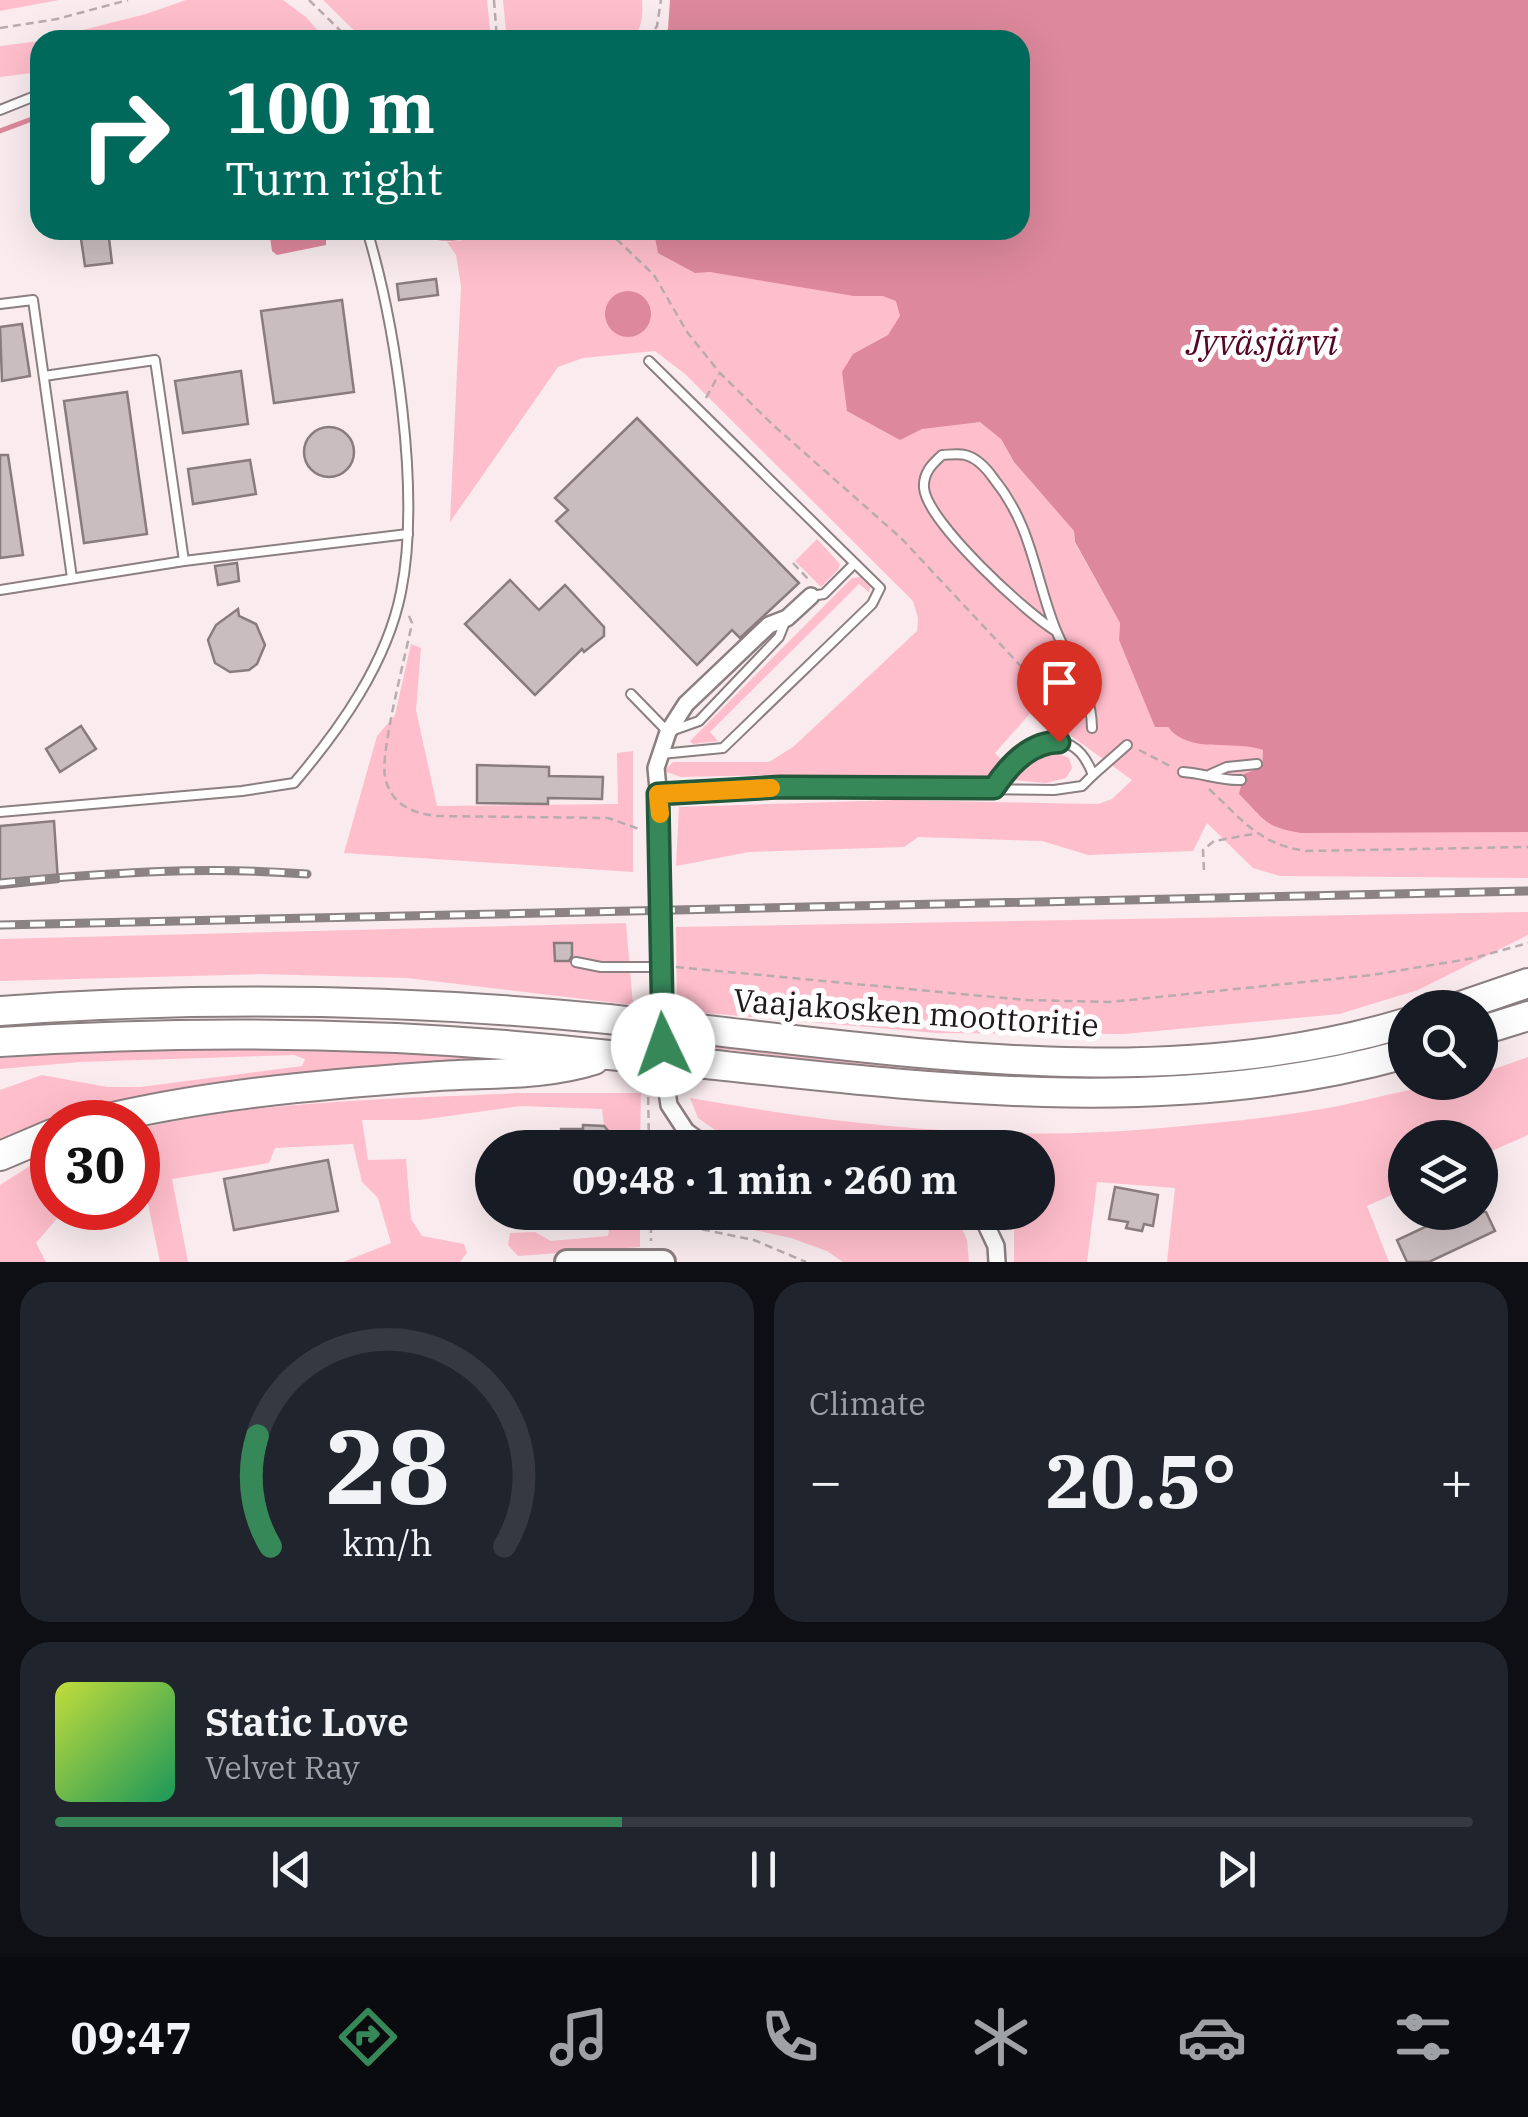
<!DOCTYPE html>
<html lang="en">
<head>
<meta charset="utf-8">
<style>
  body { margin:0; font-family:"IBM Plex Serif",serif; background:#20242c; color:#f1f3f6; height:100vh; display:flex; flex-direction:column; font-size:38px; white-space:nowrap }
  * { box-sizing:border-box; margin:0 }
  p { font-size:32px; color:#9ea1a6 }
  .icon { flex:none; width:55px; height:55px; fill:none; stroke:currentColor; stroke-width:2; stroke-linecap:round; stroke-linejoin:round }
  .map { position:relative; height:1262px; overflow:hidden }
  .side { display:flex; flex-direction:column; gap:20px; padding:20px; background:#0d0f14; flex:1 }
  .side>* { flex:none }
  .hud { position:absolute; left:30px; top:30px; width:1000px; height:210px; border-radius:30px; box-shadow:0 10px 40px #0002; background:#00695c; color:#fff; overflow:hidden }
  .buttons { position:absolute; left:1388px; top:990px; display:grid; gap:20px }
  .buttons a { display:grid; place-items:center; width:110px; height:110px; border-radius:50%; background:#171b24; box-shadow:0 10px 40px #0002; font-size:50px }
  .speed { position:absolute; left:30px; top:1100px; display:flex; gap:20px; font-size:50px; font-weight:700; text-align:center }
  .speed>* { display:grid; place-content:center; width:130px; height:130px; border-radius:50%; background:#171b24; box-shadow:0 10px 40px #0002; line-height:1 }
  .speed .limit { border:15px solid #d22; background:#fff; color:#111 }
  .pin { position:absolute; display:grid; place-items:center; width:85px; height:85px; color:#fff; margin:-102px -42px; border-radius:50% 50% 50% 0; rotate:-45deg; box-shadow:0 0 10px #0007 }
  .pin .icon { rotate:45deg }
  .me { position:absolute; width:110px; margin:-55px; rotate:357deg; stroke-linejoin:round; filter:drop-shadow(0 0 8px #0008) }
  .turn { display:flex; align-items:center; gap:35px; height:210px; padding:0 30px; font-size:45px }
  .turn .icon { width:130px; height:130px; stroke-width:2.5 }
  .turn b { display:block; font-size:70px; line-height:85px }
  .big { font-size:75px; font-weight:800; line-height:1.1 }
  .side .tile { flex:1; display:flex; flex-direction:column; justify-content:center; gap:15px; min-width:0; padding:0 35px; border-radius:30px; background:#20242c }
  .side .dial { align-items:center; gap:0 }
  .dial svg { height:260px; overflow:visible; fill:none; stroke:#363941; stroke-width:7; stroke-linecap:round; text-anchor:middle }
  .dial text { fill:#f1f3f6; stroke:none }
  .song { display:flex; align-items:center; gap:30px }
  .cover { width:120px; height:120px; border-radius:15px; background:linear-gradient(135deg,hsl(70 70% 55%),hsl(150 70% 35%)) }
  .played { height:10px; border-radius:5px; background:linear-gradient(90deg,#378859 40%,#363941 40%) }
  .keys { display:flex; justify-content:space-around; direction:ltr }
  .heat { display:flex; justify-content:space-between; align-items:center; font-size:55px; direction:ltr }
  .side .tiles { flex:1; display:grid; gap:20px; grid-template-columns:1fr 1fr }
  .tile:last-child { grid-column:span 2 }
  .trip { position:absolute; left:475px; top:1130px; width:580px; height:100px; border-radius:50px; background:#171b24; box-shadow:0 10px 40px #0002; font-weight:800; line-height:100px; text-align:center }
  .tab-bar { display:flex; height:160px; justify-content:space-around; align-items:center; background:#090b0e; color:#9ea1a6 }
  .tab-bar .icon { width:70px; height:70px }
  .tab-bar .selected { color:#378859 }
  .tab-bar b { font-size:45px; color:#f1f3f6 }
  .map>svg:first-child { display:block }
  .green { fill:#ffbecc }
  .water { fill:#dd889c }
  .lines { fill:none; stroke-linecap:round; stroke-linejoin:round }
  .stream { stroke:#dd889c; stroke-width:5 }
  .building { fill:#cabdbf; stroke:#887c7e; stroke-width:2.5 }
  .service-casing { stroke:#8b7f81; stroke-width:12 }
  .minor-casing { stroke:#8b7f81; stroke-width:20 }
  .secondary-casing { stroke:#8b7f81; stroke-width:28 }
  .motorway-casing { stroke:#8b7f81; stroke-width:32 }
  .path { stroke:#b7acae; stroke-width:2.5; stroke-dasharray:8 5; stroke-linecap:butt }
  .service { stroke:#fff; stroke-width:8 }
  .minor { stroke:#fff; stroke-width:15 }
  .secondary { stroke:#fff; stroke-width:22 }
  .motorway { stroke:#fff; stroke-width:28 }
  .rail-casing { stroke:#8b8284; stroke-width:9 }
  .rail { stroke:#fff; stroke-width:5; stroke-dasharray:15; stroke-linecap:butt }
  .motorway-bridge-casing { stroke:#8b7f81; stroke-width:32; stroke-linecap:butt }
  .motorway-bridge { stroke:#fff; stroke-width:28 }
  .route-casing { stroke:#24583a; stroke-width:25 }
  .route { stroke:#378859; stroke-width:18 }
  .slow { stroke:#f59e0b; stroke-width:18 }
  .labels { text-anchor:middle; dominant-baseline:central; stroke-width:10; stroke-linejoin:round; paint-order:stroke }
  .street-label { font-size:32px; fill:#1e191a; stroke:#fff }
  .water-label { font-size:35px; font-style:italic; fill:#540624; stroke:#fff }
</style>
</head>
<body>
<div class="map">
<svg width="1528" height="1262" viewBox="0 0 1528 1262">
  <rect width="100%" height="100%" fill="#f9ebee"/>
  <g class="green">
    <path d="M 0,0 L 59,0 L 0,11 Z"/>
    <path d="M 186,0 L 283,0 L 306,17 L 326,40 L 43,40 L 146,14 Z"/>
    <path d="M 323,0 L 487,0 L 491,40 L 364,40 Z"/>
    <path d="M 503,0 L 642,0 C 643,15 642,27 633,40 L 507,40 Z"/>
    <path d="M 40,41 L 40,72 L 0,77 L 0,46 Z"/>
    <path d="M 1042,228 L 946,342 L 1014,462 L 1074,531 L 1075,543 L 1120,623 L 1119,640 L 1168,727 L 1219,745 L 1235,743 L 1263,749 L 1262,768 L 1347,832 L 1528,832 L 1528,878 L 1280,876 L 1253,868 L 1207,823 L 1193,851 L 1088,855 L 1042,841 L 918,837 L 904,847 L 749,852 L 676,866 L 679,807 L 895,800 L 1098,804 L 1112,799 L 1132,780 L 1034,709 L 995,753 L 1001,759 L 984,780 L 783,775 L 681,777 L 664,771 L 673,762 L 769,762 L 793,747 L 917,631 L 918,618 L 913,601 L 685,374 L 655,351 L 583,358 L 558,367 L 450,522 L 461,286 L 456,255 L 447,242 L 463,240 L 483,230 Z"/>
    <path d="M 817,539 L 840,564 L 838,570 L 821,587 L 795,561 Z"/>
    <path d="M 860,577 L 870,587 L 869,592 L 859,584 L 710,732 L 718,741 L 693,744 L 690,741 L 852,578 Z"/>
    <path d="M 411,644 L 421,648 L 416,710 L 437,806 L 618,804 L 617,753 L 633,751 L 633,872 L 344,853 L 377,736 L 395,715 Z"/>
    <path d="M 1053,751 L 1069,758 L 1072,768 L 1066,778 L 1046,783 L 1012,780 L 1040,753 Z"/>
    <path d="M 1528,912 L 1528,935 L 1418,990 L 1339,1014 L 1124,1034 L 936,1033 L 706,1013 L 677,1006 L 676,927 Z"/>
    <path d="M 626,923 L 633,1005 L 407,978 L 261,974 L 0,981 L 0,939 Z"/>
    <path d="M 1405,1033 L 1405,1041 C 1311,1062 1215,1080 1118,1082 C 980,1083 842,1064 706,1047 L 706,1041 L 934,1068 Z"/>
    <path d="M 265,1048 L 399,1050 L 549,1059 C 421,1064 295,1070 168,1093 C 112,1103 51,1116 0,1144 L 0,1090 L 42,1075 L 107,1087 L 140,1087 L 302,1066 L 305,1059 L 294,1055 L 80,1062 L 0,1069 L 0,1058 L 71,1053 Z"/>
    <path d="M 1528,1057 L 1528,1135 L 1480,1156 L 1480,1138 L 1405,1138 L 1405,1189 L 1367,1206 L 1389,1262 L 1167,1262 L 1175,1188 L 1097,1182 L 1087,1262 L 1014,1262 L 1014,1227 L 1001,1213 L 1038,1212 L 1038,1148 L 813,1148 L 728,1139 L 698,1118 L 690,1098 C 841,1125 997,1142 1150,1129 C 1205,1124 1262,1119 1316,1110 C 1373,1101 1421,1082 1480,1082 L 1480,1074 Z"/>
    <path d="M 518,1093 L 641,1093 L 640,1147 L 623,1147 L 604,1126 L 602,1109 L 521,1106 L 420,1120 L 362,1120 L 368,1160 L 406,1159 L 411,1219 L 422,1236 L 464,1244 L 467,1253 L 460,1262 L 343,1262 L 391,1243 L 378,1198 L 362,1182 L 353,1144 L 275,1148 L 269,1163 L 172,1179 L 188,1262 L 160,1262 L 146,1194 L 138,1186 L 138,1129 C 259,1100 393,1099 518,1093 Z"/>
    <path d="M 52,1152 L 52,1208 L 66,1208 L 36,1243 L 46,1262 L 0,1262 L 0,1185 Z"/>
    <path d="M 617,1213 L 640,1213 L 640,1247 L 518,1256 L 508,1245 L 510,1233 L 535,1232 L 551,1241 L 608,1236 L 611,1216 L 616,1216 Z"/>
    <path d="M 674,1213 L 955,1213 L 967,1240 L 969,1262 L 843,1262 L 827,1251 L 791,1238 Z"/>
  </g>
  <g class="water">
    <path d="M 670,0 L 1528,0 L 1528,832 L 1301,833 C 1263,827 1265,819 1239,794 L 1244,774 L 1262,767 L 1263,750 C 1233,739 1189,755 1168,727 L 1155,727 L 1119,640 L 1120,623 L 1075,542 L 1074,531 L 1014,462 L 1001,439 L 980,422 L 922,429 L 900,440 L 847,411 L 842,372 L 853,354 L 888,335 L 900,316 L 896,301 L 883,296 L 854,296 L 710,272 L 695,273 L 658,253 L 655,237 L 666,230 L 1020,230 L 1020,40 L 659,40 L 668,29 Z"/>
    <path d="M 269,230 L 326,230 L 326,245 L 277,255 L 272,251 Z"/>
    <path d="M 419,230 L 483,230 C 462,244 441,243 418,235 Z"/>
    <circle cx="628" cy="314" r="23"/>
  </g>
  <g class="lines">
    <path class="stream" d="M 0,131 L 40,116"/>
  </g>
  <g class="building">
    <path d="M 95,230 L 108,230 L 112,263 L 85,266 L 80,232 Z"/>
    <path d="M 436,279 L 438,295 L 399,300 L 397,284 Z"/>
    <path d="M 342,300 L 354,392 L 274,403 L 261,311 Z"/>
    <path d="M 22,324 L 30,376 L 2,381 L 0,327 Z"/>
    <path d="M 241,371 L 248,424 L 183,433 L 175,381 Z"/>
    <path d="M 127,392 L 147,534 L 84,543 L 64,401 Z"/>
    <path d="M 637,418 L 799,583 L 740,638 L 732,630 L 697,665 L 556,521 L 568,510 L 555,498 Z"/>
    <circle cx="329" cy="452" r="25"/>
    <path d="M 0,455 L 8,455 L 23,555 L 0,558 Z"/>
    <path d="M 250,460 L 256,494 L 193,504 L 188,469 Z"/>
    <path d="M 237,563 L 239,581 L 218,585 L 215,566 Z"/>
    <path d="M 510,580 L 539,610 L 565,585 L 604,627 L 604,636 L 584,652 L 582,649 L 535,695 L 465,624 Z"/>
    <path d="M 238,609 L 239,616 L 256,624 L 265,645 L 257,664 L 249,670 L 230,672 L 215,663 L 208,640 L 216,625 Z"/>
    <path d="M 81,726 L 96,749 L 60,772 L 46,749 Z"/>
    <path d="M 477,765 L 549,767 L 549,776 L 603,777 L 602,799 L 548,798 L 548,804 L 477,803 Z"/>
    <path d="M 54,821 L 58,882 L 0,888 L 0,826 Z"/>
    <path d="M 554,943 L 572,943 L 572,956 L 569,961 L 555,961 Z"/>
    <path d="M 583,1125 L 604,1126 L 623,1148 L 561,1148 L 561,1129 L 583,1129 Z"/>
    <path d="M 328,1160 L 338,1211 L 234,1230 L 224,1179 Z"/>
    <path d="M 1115,1187 L 1158,1195 L 1153,1226 L 1144,1224 L 1142,1231 L 1126,1228 L 1128,1222 L 1109,1219 Z"/>
    <path d="M 1457,1212 L 1486,1212 L 1495,1231 L 1429,1262 L 1407,1262 L 1397,1240 Z"/>
  </g>
  <g class="lines">
    <g class="service-casing">
      <g id="service">
        <path d="M 0,110 L 40,94"/>
        <path d="M 0,304 L 33,300 L 72,578"/>
        <path d="M 649,361 L 880,588 L 872,604 L 723,748 L 661,754"/>
        <path d="M 44,376 L 155,360 L 184,561"/>
        <path d="M 0,590 L 184,561 L 408,534"/>
        <path d="M 811,596 L 824,594 L 854,564"/>
        <path d="M 1056,631 C 1026,613 927,522 924,488 C 923,473 932,464 942,455 C 948,455 958,453 965,455 C 978,458 987,469 994,479 C 1032,526 1034,574 1055,628 C 1070,666 1091,684 1092,728"/>
        <path d="M 631,694 L 668,732 L 699,721 L 779,637 L 785,622"/>
        <path d="M 1183,772 C 1203,773 1221,781 1241,780"/>
        <path d="M 1211,774 L 1227,767 L 1257,764"/>
        <path d="M 1093,775 L 1127,745"/>
        <path d="M 657,794 L 780,787 L 1054,790 L 1082,786 L 1093,775 C 1070,713 1019,751 994,788"/>
        <path d="M 0,812 L 242,791 L 294,783 C 340,729 387,663 401,592 C 421,493 396,327 367,230"/>
        <path d="M 576,962 L 601,967 L 661,967"/>
      </g>
    </g>
    <g class="minor-casing">
      <g id="minor">
        <path d="M 717,1148 L 701,1142 L 686,1131 L 669,1105 L 666,1085 L 661,1006 L 660,809 L 656,768 L 668,732 L 686,704 L 769,625 L 787,618 L 811,596"/>
        <path d="M 980,1212 L 996,1246 L 997,1262"/>
      </g>
    </g>
    <g class="secondary-casing">
      <path id="secondary" d="M 567,1262 L 663,1262"/>
    </g>
    <g class="motorway-casing">
      <g id="motorway">
        <path d="M 1455,1008 L 1528,983"/>
        <path d="M 0,1011 C 203,996 406,999 608,1019"/>
        <path d="M 706,1030 C 936,1056 1179,1091 1405,1023"/>
        <path d="M 1480,1031 L 1528,1016"/>
        <path d="M 0,1042 C 204,1029 406,1032 609,1055"/>
        <path d="M 706,1064 C 938,1089 1176,1118 1405,1054"/>
        <path d="M 92,1122 C 202,1095 314,1085 426,1077 C 482,1072 541,1077 594,1060"/>
        <path d="M 0,1156 L 52,1134"/>
      </g>
    </g>
    <g class="path">
      <path d="M 309,0 L 350,40"/>
      <path d="M 494,0 L 497,40"/>
      <path d="M 0,28 L 57,19 L 128,0"/>
      <path d="M 648,40 L 657,26 L 661,0"/>
      <path d="M 607,230 L 654,275 L 687,332 L 720,373 L 773,425 L 901,538 L 1045,692 L 1078,720"/>
      <path d="M 706,398 L 719,374"/>
      <path d="M 793,563 L 809,580"/>
      <path d="M 409,616 L 412,623 C 406,654 380,751 385,777 C 391,804 411,813 436,816 L 608,818 L 642,830"/>
      <path d="M 1139,750 L 1172,767"/>
      <path d="M 1209,789 C 1243,820 1258,844 1306,851 L 1528,847"/>
      <path d="M 1204,870 L 1203,850 L 1214,841 L 1253,834"/>
      <path d="M 676,967 L 1025,1000 L 1110,1002 L 1372,975 L 1474,958 L 1528,943"/>
      <path d="M 648,1084 L 649,1148"/>
      <path d="M 651,1212 L 651,1241"/>
      <path d="M 651,1219 L 754,1240 L 806,1262"/>
    </g>
    <use href="#service" class="service"/>
    <use href="#minor" class="minor"/>
    <use href="#secondary" class="secondary"/>
    <use href="#motorway" class="motorway"/>
    <g class="rail-casing">
      <g id="rail">
        <path d="M 0,883 C 103,873 204,866 307,874"/>
        <path d="M 0,925 L 1528,891"/>
      </g>
    </g>
    <use href="#rail" class="rail"/>
    <g class="motorway-bridge-casing">
      <g id="motorway-bridge">
        <path d="M 608,1019 L 706,1030"/>
        <path d="M 609,1055 L 706,1064"/>
      </g>
    </g>
    <use href="#motorway-bridge" class="motorway-bridge"/>
  </g>
  <g class="lines">
    <g class="route-casing">
      <path id="route" d="M 663,1045 L 658,794 L 780,787 L 994,788 C 1009,765 1030,742 1059,742"/>
    </g>
    <use href="#route" class="route"/>
    <path class="slow" d="M 660,814 L 658,794 L 771,788"/>
  </g>
  <g class="labels">
    <g class="street-label">
      <text transform="translate(916 1012) rotate(4)">Vaajakosken moottoritie</text>
    </g>
    <g class="water-label">
      <text x="1262" y="342">Jyväsjärvi</text>
    </g>
  </g>
</svg>
<div class="buttons">
<a><svg class="icon" aria-label="search" viewBox="0 0 24 24"><circle cx="10" cy="10" r="6"/><path d="M15 15l6 6"/></svg></a>
<a><svg class="icon" aria-label="layers" viewBox="0 0 24 24"><path d="M12 4l9 5-9 5-9-5zM3 14l9 5 9-5"/></svg></a>
</div>
<div class="speed"><div class="limit">30</div></div>
<div class="pin" style="left:1059px;top:742px;background:#d93025"><svg class="icon" aria-label="arrive" viewBox="0 0 24 24"><path d="M6 21V4h12l-3 4 3 4H6"/></svg></div>
<svg class="me" style="left:663px;top:1045px" viewBox="-20 -20 40 40"><circle r="19" fill="#fff"/><path d="M0-13L10 11 0 6-10 11z" fill="#378859"/></svg>
<div class="trip">09:48 · 1 min · 260 m</div>
<div class="hud">
<div class="turn"><svg class="icon" aria-label="right" viewBox="0 0 24 24"><path d="M7 20v-9h11M14 6l5 5-5 5"/></svg><div><b>100 m</b>Turn right</div></div>
</div>
</div>
<section class="side">
<div class="tiles">
<div class="tile dial"><svg viewBox="0 0 100 80">
<path d="M14 69A42 42 0 1 1 86 69"/>
<path d="M14 69A42 42 0 0 1 10 35" stroke="#378859"/>
<text x="50" y="56" font-size="32" font-weight="700">28</text>
<text x="50" y="72" font-size="11">km/h</text>
</svg></div>
<div class="tile"><p>Climate</p>
<div class="heat"><a>−</a><b class="big">20.5°</b><a>+</a></div>
</div>
<div class="tile">
<div class="song"><i class="cover"></i><div><b>Static Love</b><p>Velvet Ray</p></div></div>
<div class="played"></div>
<div class="keys"><svg class="icon" aria-label="previous" viewBox="0 0 24 24"><path d="M18 5L8 12l10 7zM5 5v14"/></svg><svg class="icon" aria-label="pause" viewBox="0 0 24 24"><path d="M8 5v14M16 5v14"/></svg><svg class="icon" aria-label="next" viewBox="0 0 24 24"><path d="M6 5l10 7-10 7zM19 5v14"/></svg></div>
</div>
</div>
</section>
<nav class="tab-bar">
<b>09:47</b>
<svg class="icon selected" aria-label="directions" viewBox="0 0 24 24"><path d="M12 3l9 9-9 9-9-9zM9 14v-3h6M13 9l2 2-2 2"/></svg>
<svg class="icon" aria-label="music" viewBox="0 0 24 24"><path d="M9 18V5l10-2v13"/><circle cx="6" cy="18" r="3"/><circle cx="16" cy="16" r="3"/></svg>
<svg class="icon" aria-label="phone" viewBox="0 0 24 24"><path d="M5 4h4l2 5-3 2q2 4 5 5l2-3 5 2v4C11 20 4 13 5 4z"/></svg>
<svg class="icon" aria-label="climate" viewBox="0 0 24 24"><path d="M12 3v18M4 7l16 10M4 17L20 7"/></svg>
<svg class="icon" aria-label="car" viewBox="0 0 24 24"><path d="M5 17H2v-5l4-1 3-4h7l3 4 3 1v5h-3M9 17h6M6 11h13"/><circle cx="7" cy="17" r="2"/><circle cx="17" cy="17" r="2"/></svg>
<svg class="icon" aria-label="filters" viewBox="0 0 24 24"><path d="M4 7h16M4 17h16"/><circle cx="9" cy="7" r="2"/><circle cx="15" cy="17" r="2"/></svg>
</nav>
</body>
</html>
